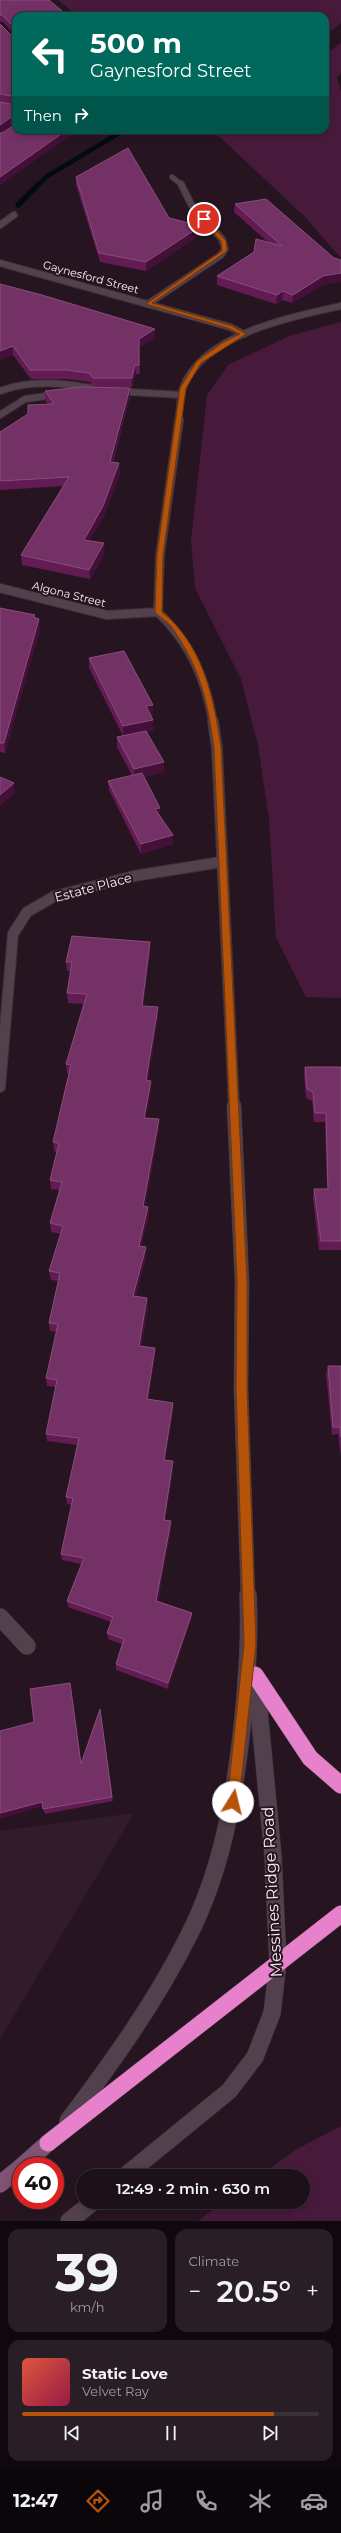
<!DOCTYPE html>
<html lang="en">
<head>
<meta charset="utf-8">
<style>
  body { margin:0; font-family:Montserrat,sans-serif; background:#291e26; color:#f1f3f6; height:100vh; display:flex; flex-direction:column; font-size:15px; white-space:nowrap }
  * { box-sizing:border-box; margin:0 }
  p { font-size:13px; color:#a09da2 }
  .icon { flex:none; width:22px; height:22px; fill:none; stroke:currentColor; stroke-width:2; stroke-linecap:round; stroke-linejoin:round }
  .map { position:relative; height:2221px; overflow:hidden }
  .panel { display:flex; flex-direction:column; gap:8px; padding:8px; background:#0f090e; flex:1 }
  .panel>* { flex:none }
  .hud { position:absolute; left:12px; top:12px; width:317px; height:122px; border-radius:12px; box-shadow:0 2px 10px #0003,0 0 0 1px #3a3038; background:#00695c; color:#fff; overflow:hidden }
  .speed { position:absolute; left:12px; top:2157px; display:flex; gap:8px; font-size:20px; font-weight:700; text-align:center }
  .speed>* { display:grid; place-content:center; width:52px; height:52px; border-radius:50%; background:#1c1019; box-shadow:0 2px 10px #0003,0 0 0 1px #3a3038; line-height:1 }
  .speed .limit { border:6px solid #d22; background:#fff; color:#111 }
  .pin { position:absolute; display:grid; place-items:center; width:34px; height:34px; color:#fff; margin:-17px; border:2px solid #fff; border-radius:50%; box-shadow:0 1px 4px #0007 }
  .me { position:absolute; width:44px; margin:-22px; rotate:9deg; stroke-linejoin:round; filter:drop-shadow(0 0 3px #0008) }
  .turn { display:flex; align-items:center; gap:14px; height:84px; padding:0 12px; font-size:18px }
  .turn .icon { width:52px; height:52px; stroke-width:2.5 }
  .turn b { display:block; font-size:28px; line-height:34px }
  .then { display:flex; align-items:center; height:38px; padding:0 12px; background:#0003; gap:8px; font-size:15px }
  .big { font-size:30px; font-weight:600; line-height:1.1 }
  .panel .tile { flex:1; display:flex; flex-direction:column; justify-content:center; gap:6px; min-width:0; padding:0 14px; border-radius:12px; background:#291e26 }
  .panel .dial { align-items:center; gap:0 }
  .dial b { font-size:52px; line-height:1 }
  .song { display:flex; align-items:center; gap:12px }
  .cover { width:48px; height:48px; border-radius:6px; background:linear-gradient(135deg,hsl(10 70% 55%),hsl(340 70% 35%)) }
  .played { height:4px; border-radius:2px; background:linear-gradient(90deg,#b45309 85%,#3a3038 85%) }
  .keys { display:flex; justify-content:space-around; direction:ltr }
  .heat { display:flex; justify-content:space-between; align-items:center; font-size:22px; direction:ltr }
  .panel .tiles { flex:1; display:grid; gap:8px; grid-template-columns:1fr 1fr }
  .tile:last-child { grid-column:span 2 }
  .trip { position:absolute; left:76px; top:2169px; width:234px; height:40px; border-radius:20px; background:#1c1019; box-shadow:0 2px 10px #0003,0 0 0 1px #3a3038; font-weight:600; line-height:40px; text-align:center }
  .menu { display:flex; height:64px; justify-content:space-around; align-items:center; background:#0b060a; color:#a09da2 }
  .menu .icon { width:28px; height:28px }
  .menu .selected { color:#b45309 }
  .menu b { font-size:18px; color:#f1f3f6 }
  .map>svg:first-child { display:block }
  .built { fill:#321b2b }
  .green { fill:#471a3c }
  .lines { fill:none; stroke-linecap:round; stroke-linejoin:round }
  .stream-far1 { stroke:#000c0f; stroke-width:4.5 }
  .stream { stroke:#000c0f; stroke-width:5.5 }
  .minor-far4-casing { stroke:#3d323a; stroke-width:5.5 }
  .minor-far3-casing { stroke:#3d323a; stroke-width:8 }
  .minor-far2-casing { stroke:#3d323a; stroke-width:10 }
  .minor-far1-casing { stroke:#3d323a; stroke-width:12 }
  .minor-casing { stroke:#3d323a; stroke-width:18 }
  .tertiary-far4-casing { stroke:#3d323a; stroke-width:8 }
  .tertiary-far3-casing { stroke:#3d323a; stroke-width:10 }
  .tertiary-far2-casing { stroke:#3d323a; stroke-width:12 }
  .tertiary-far1-casing { stroke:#3d323a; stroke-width:15 }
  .tertiary-casing { stroke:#3d323a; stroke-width:18 }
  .secondary-casing { stroke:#3d323a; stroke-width:18 }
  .motorway-casing { stroke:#3d323a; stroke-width:18 }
  .minor-far4 { stroke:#53404d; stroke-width:5 }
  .minor-far3 { stroke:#53404d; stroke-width:6 }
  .minor-far2 { stroke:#53404d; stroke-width:8 }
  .minor-far1 { stroke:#53404d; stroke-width:10 }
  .minor { stroke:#53404d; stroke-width:17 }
  .tertiary-far4 { stroke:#53404d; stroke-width:6 }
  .tertiary-far3 { stroke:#53404d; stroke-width:8 }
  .tertiary-far2 { stroke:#53404d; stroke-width:10 }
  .tertiary-far1 { stroke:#53404d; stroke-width:14 }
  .tertiary { stroke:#53404d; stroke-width:17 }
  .secondary { stroke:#805473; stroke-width:17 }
  .motorway { stroke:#e881cc; stroke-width:17 }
  .wall { fill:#631b54; fill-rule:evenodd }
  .shaded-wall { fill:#440f38 }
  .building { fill:#733165; stroke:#884e7c }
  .route { fill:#b45309; stroke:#753606 }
  .labels { text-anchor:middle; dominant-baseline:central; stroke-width:4; stroke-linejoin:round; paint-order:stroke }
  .far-street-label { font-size:11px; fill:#f9ecf4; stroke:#261521 }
  .street-label { font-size:13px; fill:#f9ecf4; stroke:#261521 }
  .near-street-label { font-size:16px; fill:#f9ecf4; stroke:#261521 }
</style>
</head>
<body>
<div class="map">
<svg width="341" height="2221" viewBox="0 0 341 2221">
  <rect width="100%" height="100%" fill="#261521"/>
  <path class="built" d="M 134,1813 L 0,2039 L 0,1831 Z"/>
  <g class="green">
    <path d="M 58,0 L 341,0 L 341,23 L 325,36 L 325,16 L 78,16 Z"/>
    <path d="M 341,43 L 341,73 L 337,77 L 341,92 L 341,258 L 305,217 L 220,137 L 203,130 L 325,130 L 325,54 Z"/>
    <path d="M 341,322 L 341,998 L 306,997 L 276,937 L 269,819 L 258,745 L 241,679 L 195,588 L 191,540 L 207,395 L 228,365 L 289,336 Z"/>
    <path d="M 341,2126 L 341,2221 L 198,2221 L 223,2202 L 303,2202 L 303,2176 L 259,2176 L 297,2149 Z"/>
  </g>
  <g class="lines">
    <path class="stream-far1" d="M 38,185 L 46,177 L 124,130"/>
    <path class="stream" d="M 18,205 L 39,184"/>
    <g class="minor-far4-casing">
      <path id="minor-far4" d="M 172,177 L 182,185"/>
    </g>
    <g class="minor-far3-casing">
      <g id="minor-far3">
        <path d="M 0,225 L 14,215"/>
        <path d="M 0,263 L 230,327 L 244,334"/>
        <path d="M 148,304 L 221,255 L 225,249 L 222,239 L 192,206 L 181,184"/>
        <path d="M 0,391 C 35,378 68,384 104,390"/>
        <path d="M 113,391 L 182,395"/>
        <path d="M 0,415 L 25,399 L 61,394"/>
      </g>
    </g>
    <g class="minor-far2-casing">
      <path id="minor-far2" d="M 0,588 L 107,615 L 158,612"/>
    </g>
    <g class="minor-far1-casing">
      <path id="minor-far1" d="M 0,1087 L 13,934 L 27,912 L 55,896 L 134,876 L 221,862"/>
    </g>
    <g class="minor-casing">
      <path id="minor" d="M 0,1617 L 27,1646"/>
    </g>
    <g class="tertiary-far4-casing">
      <path id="tertiary-far4" d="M 178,421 C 180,411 180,398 183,388 C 201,335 293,316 341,306"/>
    </g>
    <g class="tertiary-far3-casing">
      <path id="tertiary-far3" d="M 179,420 L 160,555 L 158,612 C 190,643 206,679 213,722"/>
    </g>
    <g class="tertiary-far2-casing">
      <path id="tertiary-far2" d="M 213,721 L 217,748 L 234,1107"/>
    </g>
    <g class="tertiary-far1-casing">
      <path id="tertiary-far1" d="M 234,1106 L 242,1281 L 241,1389 L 248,1596"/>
    </g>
    <g class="tertiary-casing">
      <g id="tertiary">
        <path d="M 68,2121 C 112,2062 155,2003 188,1937 C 223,1869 235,1794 243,1719 C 247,1676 250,1638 248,1595"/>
        <path d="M 125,2176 L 229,2091 L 255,2057 L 272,2013 L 278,1962 L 273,1856 L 256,1679"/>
        <path d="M 69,2221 L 93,2202"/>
      </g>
    </g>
    <g class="secondary-casing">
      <g id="secondary">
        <path d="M 22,2166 L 48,2143"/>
        <path d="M 0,2184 L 21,2167"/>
      </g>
    </g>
    <g class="motorway-casing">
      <g id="motorway">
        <path d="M 255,1675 L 310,1758 L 341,1785"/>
        <path d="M 48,2143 L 341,1914"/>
      </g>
    </g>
    <use href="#minor-far4" class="minor-far4"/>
    <use href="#minor-far3" class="minor-far3"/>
    <use href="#minor-far2" class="minor-far2"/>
    <use href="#minor-far1" class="minor-far1"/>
    <use href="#minor" class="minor"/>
    <use href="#tertiary-far4" class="tertiary-far4"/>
    <use href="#tertiary-far3" class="tertiary-far3"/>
    <use href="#tertiary-far2" class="tertiary-far2"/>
    <use href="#tertiary-far1" class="tertiary-far1"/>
    <use href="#tertiary" class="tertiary"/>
    <use href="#secondary" class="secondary"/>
    <use href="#motorway" class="motorway"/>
  </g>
  <g class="wall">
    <path d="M 0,0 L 16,16 L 16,36 L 3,22 L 0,22 Z"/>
    <path d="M 0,24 L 13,37 L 16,39 L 16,130 L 0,185 L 0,102 L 16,105 L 0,102 ZM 14,124 L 16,124 L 2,133 L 0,133 Z"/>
    <path d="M 76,177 L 169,218 L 201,226 L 201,234 L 146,271 L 100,262 L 76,185 Z"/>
    <path d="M 266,199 L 323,285 L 292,303 L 282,300 L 276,304 L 217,285 L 217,276 L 254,252 L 268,242 L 234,212 L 235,204 Z"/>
    <path d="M 0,284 L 155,329 L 155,338 L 139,347 L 140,374 L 136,374 L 132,387 L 94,387 L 90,382 L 67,379 L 31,379 L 13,355 L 0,360 Z"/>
    <path d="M 45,391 L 130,397 L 113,463 L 119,463 L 120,473 L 104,516 L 89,541 L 105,553 L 90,579 L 22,565 L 21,555 L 63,486 L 0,490 L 0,432 L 48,405 L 45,400 Z"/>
    <path d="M 0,608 L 35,615 L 35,618 L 40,628 L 5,753 L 0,752 Z"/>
    <path d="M 89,658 L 153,714 L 151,715 L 154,730 L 147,731 L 164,772 L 144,777 L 160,817 L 173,835 L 173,844 L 141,854 L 109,790 L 108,781 L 132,775 L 117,747 L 117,737 L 135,733 L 123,736 L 89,668 Z"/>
    <path d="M 150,942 L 150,952 L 143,1006 L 158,1007 L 158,1017 L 148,1080 L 151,1090 L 146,1118 L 159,1128 L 145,1206 L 148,1207 L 149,1216 L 141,1246 L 146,1247 L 146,1256 L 136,1296 L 147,1298 L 148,1307 L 141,1346 L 155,1348 L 155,1356 L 148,1399 L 173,1410 L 165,1460 L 173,1469 L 165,1520 L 171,1528 L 158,1601 L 192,1613 L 191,1619 L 168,1689 L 116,1670 L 116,1664 L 122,1644 L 108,1639 L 107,1633 L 111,1622 L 68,1607 L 67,1601 L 81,1564 L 62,1560 L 61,1554 L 72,1505 L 67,1504 L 66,1497 L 77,1445 L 47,1441 L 46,1434 L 56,1387 L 47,1386 L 46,1378 L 56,1332 L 50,1331 L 49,1323 L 59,1281 L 51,1280 L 49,1271 L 61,1234 L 51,1232 L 50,1223 L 60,1190 L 51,1189 L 50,1180 L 57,1152 L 54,1151 L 53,1142 L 69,1074 L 67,1073 L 66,1064 L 84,1004 L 68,1003 L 67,993 L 71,971 L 67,971 L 66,962 Z"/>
    <path d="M 305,1067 L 341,1067 L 341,1250 L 319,1250 L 313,1198 L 314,1189 L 327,1189 L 325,1122 L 314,1122 L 312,1101 L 306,1098 L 304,1076 Z"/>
    <path d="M 328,1366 L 341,1366 L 341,1457 L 338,1434 L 332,1435 L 326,1374 Z"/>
    <path d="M 71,1688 L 81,1764 L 100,1709 L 113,1801 L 45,1814 L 43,1809 L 34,1722 Z"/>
  </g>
  <g class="shaded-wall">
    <path d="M 13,116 L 14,124 L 0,133 L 0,125 Z"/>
    <path d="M 67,130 L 78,130 L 0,185 L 0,177 Z"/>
    <path d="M 201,226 L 201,234 L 146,271 L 146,262 Z"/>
    <path d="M 341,273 L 341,282 L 323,285 L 292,303 L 293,295 L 323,276 Z"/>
    <path d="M 283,291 L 282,300 L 276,304 L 277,295 Z"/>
    <path d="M 155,329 L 155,338 L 139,347 L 140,374 L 139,339 Z"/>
    <path d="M 13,346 L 13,355 L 0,360 L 0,351 Z"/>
    <path d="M 135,365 L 136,374 L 132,387 L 132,378 Z"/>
    <path d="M 130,388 L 130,397 L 110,472 L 110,462 Z"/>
    <path d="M 119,463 L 120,473 L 104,516 L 84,550 L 84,540 Z"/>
    <path d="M 104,543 L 105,553 L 90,579 L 89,570 Z"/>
    <path d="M 39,619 L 40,628 L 5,753 L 4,743 Z"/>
    <path d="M 153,705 L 153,714 L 146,716 L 146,706 Z"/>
    <path d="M 153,720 L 154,730 L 123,736 L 123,726 Z"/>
    <path d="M 164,762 L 164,772 L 134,779 L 134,769 Z"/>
    <path d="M 14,783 L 15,793 L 0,806 L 0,795 Z"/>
    <path d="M 160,808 L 160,817 L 155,809 Z"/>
    <path d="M 173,835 L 173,844 L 141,854 L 141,844 Z"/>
    <path d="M 150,942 L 150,952 L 142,1015 L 142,1006 Z"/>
    <path d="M 158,1007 L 158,1017 L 147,1090 L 146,1080 Z"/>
    <path d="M 151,1081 L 151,1090 L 145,1127 L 144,1118 Z"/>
    <path d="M 159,1119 L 159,1128 L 143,1215 L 143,1206 Z"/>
    <path d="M 148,1207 L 149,1216 L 139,1255 L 139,1246 Z"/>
    <path d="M 146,1247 L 146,1256 L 134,1305 L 133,1296 Z"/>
    <path d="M 147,1298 L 148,1307 L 139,1354 L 139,1346 Z"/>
    <path d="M 155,1348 L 155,1356 L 147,1407 L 147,1399 Z"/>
    <path d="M 173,1403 L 173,1410 L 164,1467 L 164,1460 Z"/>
    <path d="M 173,1461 L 173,1469 L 164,1527 L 164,1520 Z"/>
    <path d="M 171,1521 L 171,1528 L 157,1607 L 156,1601 Z"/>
    <path d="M 192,1613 L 191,1619 L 168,1689 L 168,1683 Z"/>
    <path d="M 42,1802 L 44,1806 L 0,1819 L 0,1813 Z"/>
  </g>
  <g class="building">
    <path d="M 0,0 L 49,0 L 68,16 L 16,16 L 16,29 L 2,15 L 0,15 Z"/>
    <path d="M 0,24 L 13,37 L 16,39 L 16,97 L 0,94 Z"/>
    <path d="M 0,102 L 15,105 L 16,105 L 16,116 L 13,116 L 0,125 Z"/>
    <path d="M 16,124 L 16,130 L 67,130 L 0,177 L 0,133 L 2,133 Z"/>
    <path d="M 128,148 L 169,218 L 201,226 L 146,262 L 99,253 L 76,177 Z"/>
    <path d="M 266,199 L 334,258 L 341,260 L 341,273 L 323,276 L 293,295 L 283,291 L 277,295 L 217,276 L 254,252 L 256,239 L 282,246 L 235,204 Z"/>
    <path d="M 0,284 L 42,295 L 155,329 L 139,339 L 139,365 L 135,365 L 132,378 L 93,378 L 89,373 L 66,370 L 30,370 L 13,346 L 0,351 Z"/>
    <path d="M 80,387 L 130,388 L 110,462 L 119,463 L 103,506 L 84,540 L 104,543 L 89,570 L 21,555 L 69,477 L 0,481 L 0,432 L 28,414 L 28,405 L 54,404 L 45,391 Z"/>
    <path d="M 0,608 L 35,615 L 33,617 L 39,619 L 4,743 L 0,743 Z"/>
    <path d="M 124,651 L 153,705 L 146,706 L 153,720 L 123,726 L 89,658 Z"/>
    <path d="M 146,731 L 164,762 L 134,769 L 117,737 Z"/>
    <path d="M 142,773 L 160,808 L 155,809 L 173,835 L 141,844 L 108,781 Z"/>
    <path d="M 0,777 L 14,783 L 0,795 Z"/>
    <path d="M 72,936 L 150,942 L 142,1006 L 158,1007 L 146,1080 L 151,1081 L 144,1118 L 159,1119 L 143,1206 L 148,1207 L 139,1246 L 146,1247 L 133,1296 L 147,1298 L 139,1346 L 155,1348 L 147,1399 L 173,1403 L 164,1460 L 173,1461 L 164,1520 L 171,1521 L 156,1601 L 192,1613 L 168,1683 L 116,1664 L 124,1639 L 107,1633 L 113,1617 L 67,1601 L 84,1558 L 61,1554 L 73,1498 L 66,1497 L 79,1438 L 46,1434 L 57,1380 L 46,1378 L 58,1324 L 49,1323 L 60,1273 L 49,1271 L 63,1226 L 50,1223 L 62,1182 L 50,1180 L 59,1143 L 53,1142 L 71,1065 L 66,1064 L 87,994 L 67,993 L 72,962 L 66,962 Z"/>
    <path d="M 305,1067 L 341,1067 L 341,1241 L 321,1241 L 314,1189 L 328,1189 L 326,1113 L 315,1113 L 313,1092 L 307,1089 Z"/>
    <path d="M 328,1366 L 341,1366 L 341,1437 L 340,1427 L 333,1427 Z"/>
    <path d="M 70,1683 L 81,1764 L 100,1709 L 112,1797 L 43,1809 L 42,1802 L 0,1813 L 0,1731 L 34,1722 L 30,1689 Z"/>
  </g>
  <path class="route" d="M 205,218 L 226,241 L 227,251 L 152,303 L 232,326 L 246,334 L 201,363 L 186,388 L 163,555 L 162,612 C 203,645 214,698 221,748 L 247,1281 L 247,1388 L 256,1644 L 239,1802 L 238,1807 L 233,1808 L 229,1807 L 227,1802 L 244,1644 L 236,1388 L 237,1281 L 214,748 C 208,702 200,668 173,629 C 169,622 160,618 155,612 L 157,555 L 180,388 L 197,361 L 222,343 L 240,334 L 228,328 L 146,304 L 222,251 L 221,241 L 201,219 Z"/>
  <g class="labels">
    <g class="far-street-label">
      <text transform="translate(91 277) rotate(15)">Gaynesford Street</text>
      <text transform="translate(69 594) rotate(14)">Algona Street</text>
    </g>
    <g class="street-label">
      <text transform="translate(93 887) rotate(-15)">Estate Place</text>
    </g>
    <g class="near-street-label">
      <text transform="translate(272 1892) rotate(-93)">Messines Ridge Road</text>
    </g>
  </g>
</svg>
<div class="speed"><div class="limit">40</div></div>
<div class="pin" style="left:204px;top:219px;background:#d93025"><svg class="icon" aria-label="arrive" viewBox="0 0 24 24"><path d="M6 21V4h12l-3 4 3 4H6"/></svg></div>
<svg class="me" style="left:233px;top:1802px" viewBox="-20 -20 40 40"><circle r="19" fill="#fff"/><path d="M0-13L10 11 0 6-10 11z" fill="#b45309"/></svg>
<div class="trip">12:49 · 2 min · 630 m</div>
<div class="hud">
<div class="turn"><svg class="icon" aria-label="left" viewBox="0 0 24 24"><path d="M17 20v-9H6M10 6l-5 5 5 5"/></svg><div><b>500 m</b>Gaynesford Street</div></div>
<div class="then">Then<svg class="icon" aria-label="right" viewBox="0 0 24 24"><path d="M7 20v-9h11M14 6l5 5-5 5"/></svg></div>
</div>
</div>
<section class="panel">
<div class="tiles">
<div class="tile dial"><b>39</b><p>km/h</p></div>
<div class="tile"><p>Climate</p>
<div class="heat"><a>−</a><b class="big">20.5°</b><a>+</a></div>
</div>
<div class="tile">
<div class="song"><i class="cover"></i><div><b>Static Love</b><p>Velvet Ray</p></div></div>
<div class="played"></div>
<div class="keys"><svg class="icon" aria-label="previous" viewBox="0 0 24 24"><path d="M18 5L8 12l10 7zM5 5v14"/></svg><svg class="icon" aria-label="pause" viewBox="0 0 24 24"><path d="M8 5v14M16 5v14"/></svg><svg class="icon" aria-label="next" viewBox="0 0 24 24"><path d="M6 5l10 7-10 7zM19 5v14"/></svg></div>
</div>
</div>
</section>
<nav class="menu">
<b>12:47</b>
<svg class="icon selected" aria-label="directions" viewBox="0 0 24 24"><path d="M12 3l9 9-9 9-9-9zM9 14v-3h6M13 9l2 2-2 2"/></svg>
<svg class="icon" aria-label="music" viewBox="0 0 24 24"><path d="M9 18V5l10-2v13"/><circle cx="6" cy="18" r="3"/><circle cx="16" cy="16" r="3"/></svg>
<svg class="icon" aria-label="phone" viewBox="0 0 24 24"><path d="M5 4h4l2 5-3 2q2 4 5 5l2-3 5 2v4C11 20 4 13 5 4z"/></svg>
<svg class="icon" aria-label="climate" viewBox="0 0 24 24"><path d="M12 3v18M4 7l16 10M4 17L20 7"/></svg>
<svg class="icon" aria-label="car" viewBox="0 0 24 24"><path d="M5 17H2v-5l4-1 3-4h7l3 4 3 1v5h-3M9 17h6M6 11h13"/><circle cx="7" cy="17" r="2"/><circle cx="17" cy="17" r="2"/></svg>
</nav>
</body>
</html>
